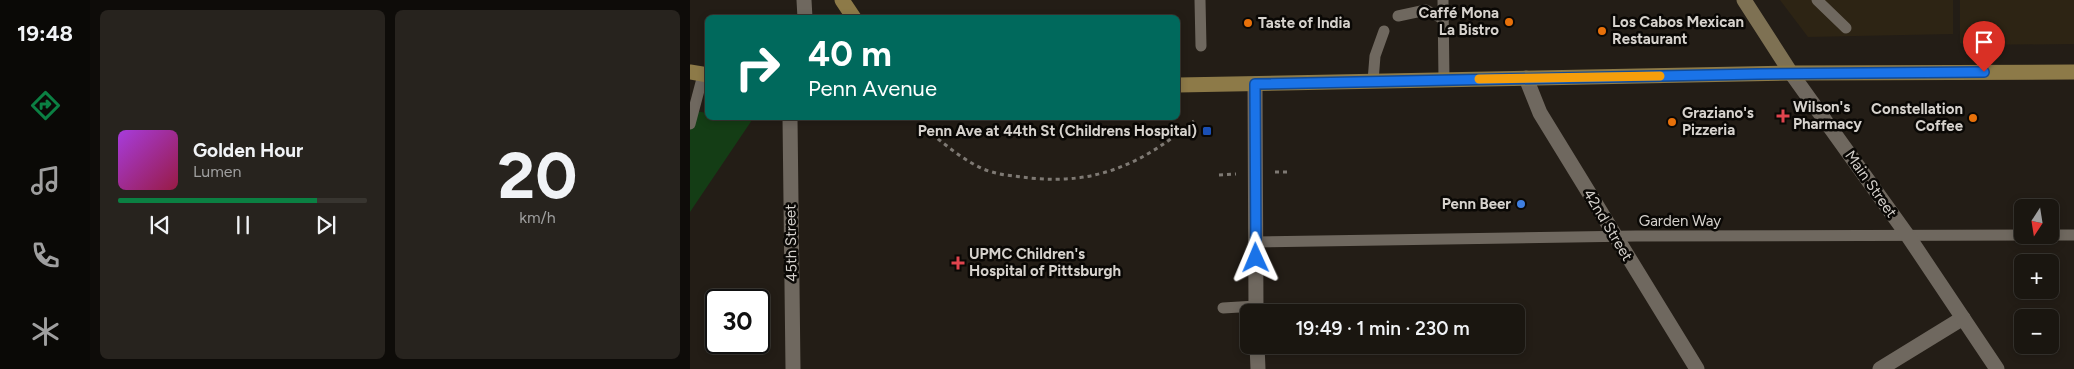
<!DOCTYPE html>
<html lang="en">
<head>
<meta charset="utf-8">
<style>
  body { margin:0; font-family:Figtree,sans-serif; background:#27231e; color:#f1f3f6; height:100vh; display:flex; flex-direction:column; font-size:19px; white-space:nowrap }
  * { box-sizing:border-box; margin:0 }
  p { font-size:16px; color:#9f9f9f }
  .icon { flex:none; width:28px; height:28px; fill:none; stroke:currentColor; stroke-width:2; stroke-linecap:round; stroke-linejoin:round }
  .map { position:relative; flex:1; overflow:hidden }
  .panel { display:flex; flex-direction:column; gap:10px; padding:10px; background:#0e0c09; width:600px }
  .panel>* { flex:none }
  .top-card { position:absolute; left:15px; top:15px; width:475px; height:105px; border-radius:8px; box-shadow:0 2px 8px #0003,0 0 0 1px #383530; background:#00695c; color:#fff; overflow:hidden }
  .needle { width:32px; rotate:192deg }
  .tools { position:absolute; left:1324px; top:199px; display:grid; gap:10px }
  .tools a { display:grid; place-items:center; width:45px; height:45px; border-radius:8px; background:#1a1610; box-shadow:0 2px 8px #0003,0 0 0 1px #383530; font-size:25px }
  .speed { position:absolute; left:15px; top:289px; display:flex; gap:10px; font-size:25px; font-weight:700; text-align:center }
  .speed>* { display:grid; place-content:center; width:65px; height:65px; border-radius:50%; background:#1a1610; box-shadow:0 2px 8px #0003,0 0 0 1px #383530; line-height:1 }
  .speed .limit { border:2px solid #111; border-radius:8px; background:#fff; color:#111 }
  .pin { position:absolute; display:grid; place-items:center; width:42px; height:42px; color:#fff; margin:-51px -21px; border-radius:50% 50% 50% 0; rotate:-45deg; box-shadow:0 0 5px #0007 }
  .pin .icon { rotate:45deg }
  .me { position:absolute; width:55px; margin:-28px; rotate:359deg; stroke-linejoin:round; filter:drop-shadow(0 0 4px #0008) }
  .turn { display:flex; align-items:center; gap:18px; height:105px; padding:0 20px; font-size:22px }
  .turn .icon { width:65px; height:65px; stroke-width:2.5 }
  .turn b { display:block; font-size:35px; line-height:42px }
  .panel .widget { flex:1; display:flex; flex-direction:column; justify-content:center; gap:8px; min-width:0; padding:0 18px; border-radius:8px; background:#27231e }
  .panel .dial { align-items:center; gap:0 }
  .dial b { font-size:65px; line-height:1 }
  .song { display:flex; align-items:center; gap:15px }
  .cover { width:60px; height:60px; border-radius:8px; background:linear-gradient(135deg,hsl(280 70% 55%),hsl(340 70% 35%)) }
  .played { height:5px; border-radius:2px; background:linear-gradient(90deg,#0b8043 80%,#383530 80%) }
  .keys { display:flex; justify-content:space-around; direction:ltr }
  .panel .tiles { flex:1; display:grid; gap:10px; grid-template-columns:repeat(2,1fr) }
  .trip { position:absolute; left:550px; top:304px; width:285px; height:50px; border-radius:8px; background:#1a1610; box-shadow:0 2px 8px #0003,0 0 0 1px #383530; font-weight:600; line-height:50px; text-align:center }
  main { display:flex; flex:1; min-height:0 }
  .tab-bar { display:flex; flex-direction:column; width:90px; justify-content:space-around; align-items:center; background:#0a0906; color:#9f9f9f }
  .tab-bar .icon { width:35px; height:35px }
  .tab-bar .active { color:#0b8043 }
  .tab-bar b { font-size:22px; color:#f1f3f6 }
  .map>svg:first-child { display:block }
  .commercial { fill:#2d2414 }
  .green { fill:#143d15 }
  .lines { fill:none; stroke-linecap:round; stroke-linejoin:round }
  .path { stroke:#7e7973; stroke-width:3; stroke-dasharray:4 4; stroke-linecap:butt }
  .service { stroke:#6f685f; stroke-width:11 }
  .minor { stroke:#6f685f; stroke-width:15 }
  .tertiary { stroke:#6f685f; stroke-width:15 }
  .secondary { stroke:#7e7153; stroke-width:15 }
  .primary { stroke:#8d7a48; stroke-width:15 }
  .route-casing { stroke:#114b97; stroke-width:12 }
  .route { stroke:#1a73e8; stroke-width:9 }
  .slow { stroke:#f59e0b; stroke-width:9 }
  .food-dot { fill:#e8710a; stroke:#0a0805; stroke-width:2 }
  .health-dot { fill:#e0444e; stroke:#0a0805; stroke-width:2 }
  .transit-dot { fill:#1a4fb4; stroke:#0a0805; stroke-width:2 }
  .shop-dot { fill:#3f7fe0; stroke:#0a0805; stroke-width:2 }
  .labels { text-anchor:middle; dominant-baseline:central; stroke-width:5; stroke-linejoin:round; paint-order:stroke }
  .poi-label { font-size:15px; font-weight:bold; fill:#d6d2cd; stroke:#0a0805; text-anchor:start }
  .street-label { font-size:15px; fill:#d6d2cd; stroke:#0a0805 }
</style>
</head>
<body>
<main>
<nav class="tab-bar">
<b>19:48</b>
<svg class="icon active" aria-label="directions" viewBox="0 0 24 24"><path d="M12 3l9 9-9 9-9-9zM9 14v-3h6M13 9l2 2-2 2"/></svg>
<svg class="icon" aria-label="music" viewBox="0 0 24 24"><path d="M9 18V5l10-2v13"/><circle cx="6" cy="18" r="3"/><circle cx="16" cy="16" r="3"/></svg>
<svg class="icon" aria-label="phone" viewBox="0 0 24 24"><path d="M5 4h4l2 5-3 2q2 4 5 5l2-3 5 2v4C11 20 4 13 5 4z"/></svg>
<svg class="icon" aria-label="climate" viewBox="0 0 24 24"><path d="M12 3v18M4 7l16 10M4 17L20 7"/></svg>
</nav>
<section class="panel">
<div class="tiles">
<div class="widget">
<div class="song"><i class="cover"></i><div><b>Golden Hour</b><p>Lumen</p></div></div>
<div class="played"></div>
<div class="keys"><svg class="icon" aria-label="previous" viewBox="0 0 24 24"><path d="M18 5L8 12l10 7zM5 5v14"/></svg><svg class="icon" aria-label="pause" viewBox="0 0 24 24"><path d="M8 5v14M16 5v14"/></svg><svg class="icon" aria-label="next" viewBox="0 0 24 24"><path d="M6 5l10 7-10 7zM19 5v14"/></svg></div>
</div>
<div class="widget dial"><b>20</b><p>km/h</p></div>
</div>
</section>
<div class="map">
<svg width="1384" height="369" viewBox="0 0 1384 369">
  <rect width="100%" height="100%" fill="#231d16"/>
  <g class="commercial">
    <path d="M 1090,0 L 1263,0 L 1263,34 L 1118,37 Z"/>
    <path d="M 1270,0 L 1384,0 L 1384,44 L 1276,45 L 1270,43 Z"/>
  </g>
  <path class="green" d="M 0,110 L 17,113 L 18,118 L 45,118 L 62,120 L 0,212 Z"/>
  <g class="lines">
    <g class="path">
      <path d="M 229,124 C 249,139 268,157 291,168 C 306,175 324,176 340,178 C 408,185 453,163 504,121"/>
      <path d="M 585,172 L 597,172"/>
      <path d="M 529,175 L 546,174"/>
    </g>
    <g class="service">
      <path d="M 510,0 L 511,46"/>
      <path d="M 753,0 L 754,80"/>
      <path d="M 1127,0 L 1156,28"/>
      <path d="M 708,16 L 736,10 L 753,19"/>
      <path d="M 683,81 L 685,56 L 694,31"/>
      <path d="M 0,124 L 13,75"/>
      <path d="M 565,242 L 946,236 L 1384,235"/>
      <path d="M 533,308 L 566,306"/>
    </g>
    <g class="minor">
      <path d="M 836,78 L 850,113 L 1007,369"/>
      <path d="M 565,84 L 566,312"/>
      <path d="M 100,118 L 103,369"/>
      <path d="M 567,345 L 568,369"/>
      <path d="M 1190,369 L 1273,318"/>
    </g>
    <g class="tertiary">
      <path d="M 114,0 L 115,18"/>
      <path d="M 1101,73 L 1218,236 L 1307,369"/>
    </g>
    <path class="secondary" d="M 1054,0 L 1101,73"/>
    <g class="primary">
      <path d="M 152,0 L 164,18"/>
      <path d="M 0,72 L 18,75"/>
      <path d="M 488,85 L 1101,73 L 1384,72"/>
    </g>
  </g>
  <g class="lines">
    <g class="route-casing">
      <path id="route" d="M 566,258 L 565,84 L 1068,74 L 1294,72"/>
    </g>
    <use href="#route" class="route"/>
    <path class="slow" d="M 789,79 L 970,76"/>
  </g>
  <g class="food-dot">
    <circle cx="819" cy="22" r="5"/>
    <circle cx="558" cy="23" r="5"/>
    <circle cx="912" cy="31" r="5"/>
    <circle cx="1283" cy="118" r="5"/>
    <circle cx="982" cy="122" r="5"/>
  </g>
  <g class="health-dot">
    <path d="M1090.5 108.5h5v5h5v5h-5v5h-5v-5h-5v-5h5z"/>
    <path d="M265.5 255.5h5v5h5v5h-5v5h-5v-5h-5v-5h5z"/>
  </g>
  <rect class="transit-dot" x="512" y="126" width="10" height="10" rx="2.5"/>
  <circle class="shop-dot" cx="831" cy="204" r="5"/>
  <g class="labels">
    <g class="poi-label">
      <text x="809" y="13" text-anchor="end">Caffé Mona<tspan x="809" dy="17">La Bistro</tspan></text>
      <text x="922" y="22">Los Cabos Mexican<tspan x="922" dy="17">Restaurant</tspan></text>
      <text x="568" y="23">Taste of India</text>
      <text x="1103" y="107">Wilson's<tspan x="1103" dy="17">Pharmacy</tspan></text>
      <text x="1273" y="109" text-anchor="end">Constellation<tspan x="1273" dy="17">Coffee</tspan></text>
      <text x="992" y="113">Graziano's<tspan x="992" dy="17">Pizzeria</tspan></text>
      <text x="507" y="131" text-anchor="end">Penn Ave at 44th St (Childrens Hospital)</text>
      <text x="821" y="204" text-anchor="end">Penn Beer</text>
      <text x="279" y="254">UPMC Children's<tspan x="279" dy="17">Hospital of Pittsburgh</tspan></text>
    </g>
    <g class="street-label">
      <text transform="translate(1181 184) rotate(55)">Main Street</text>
      <text x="990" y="221">Garden Way</text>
      <text transform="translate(918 225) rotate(59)">42nd Street</text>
      <text transform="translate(101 243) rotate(-91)">45th Street</text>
    </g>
  </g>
</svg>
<div class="tools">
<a><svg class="needle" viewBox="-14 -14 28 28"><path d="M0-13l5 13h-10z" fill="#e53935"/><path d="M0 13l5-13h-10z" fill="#9f9f9f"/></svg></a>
<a>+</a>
<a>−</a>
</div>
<div class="speed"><div class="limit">30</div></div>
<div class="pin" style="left:1294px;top:72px;background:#d93025"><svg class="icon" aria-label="arrive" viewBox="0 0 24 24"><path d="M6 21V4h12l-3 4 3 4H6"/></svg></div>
<svg class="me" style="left:566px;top:258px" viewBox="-20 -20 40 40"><path d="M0-17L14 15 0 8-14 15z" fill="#1a73e8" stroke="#fff" stroke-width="4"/></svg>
<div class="trip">19:49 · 1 min · 230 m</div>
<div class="top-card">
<div class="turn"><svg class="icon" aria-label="right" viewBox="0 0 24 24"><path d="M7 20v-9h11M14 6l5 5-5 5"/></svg><div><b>40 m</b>Penn Avenue</div></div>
</div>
</div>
</main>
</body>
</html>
